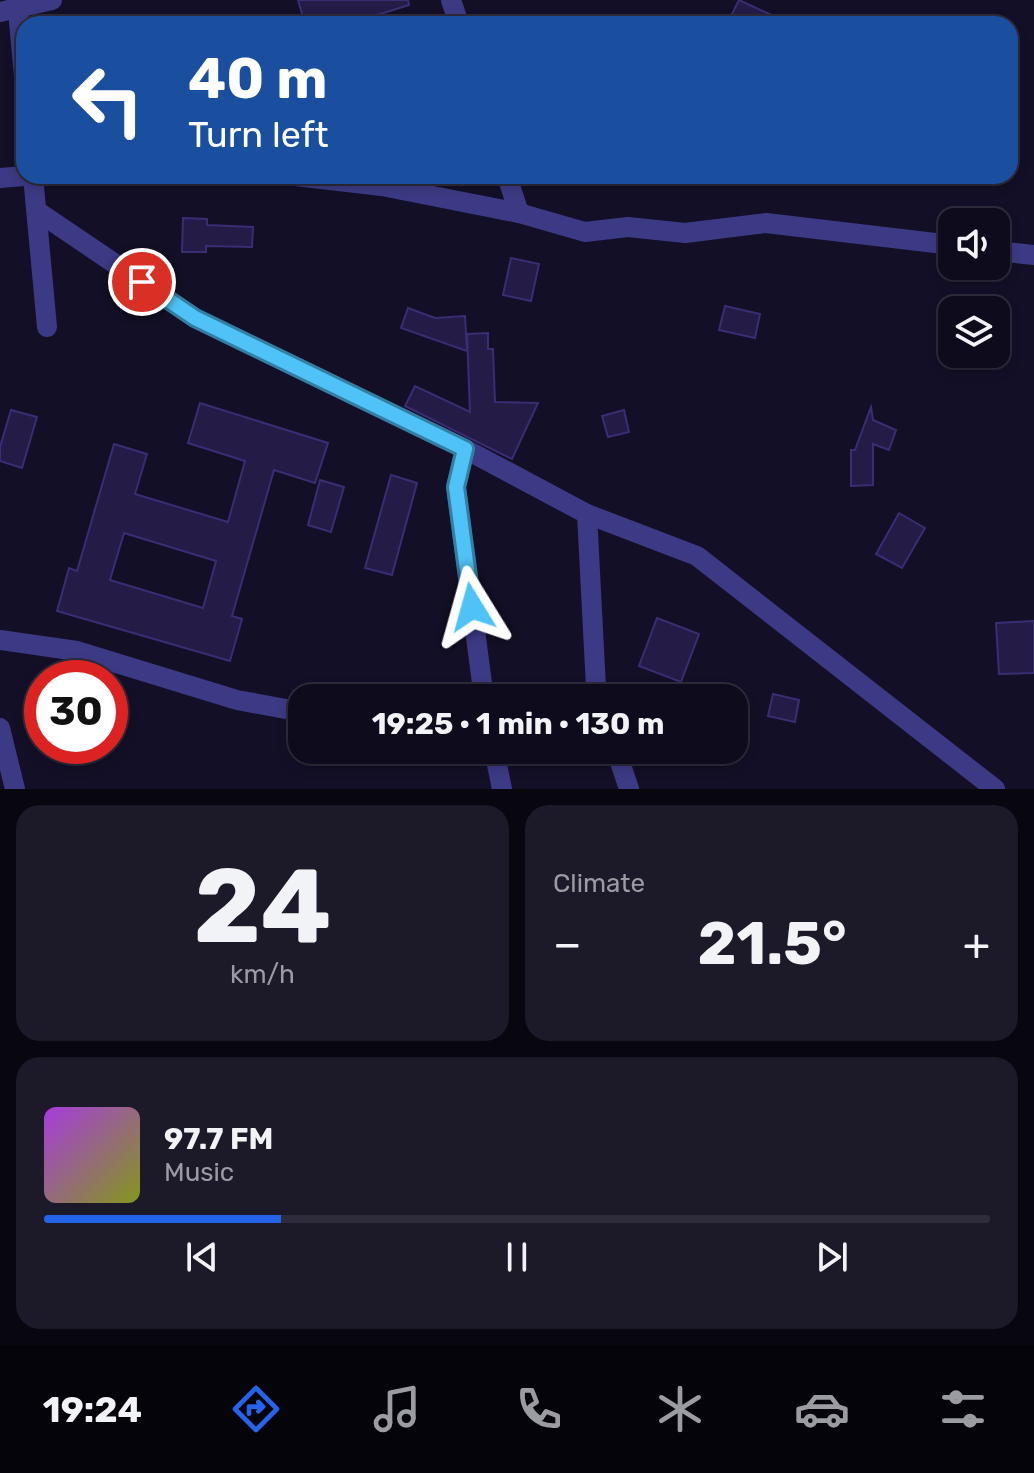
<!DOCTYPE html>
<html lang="en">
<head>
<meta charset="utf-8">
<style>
  body { margin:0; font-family:Rubik,sans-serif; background:#1c1929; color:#f1f3f6; height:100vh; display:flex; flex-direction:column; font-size:30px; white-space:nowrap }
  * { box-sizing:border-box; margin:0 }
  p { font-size:26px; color:#9b9ba3 }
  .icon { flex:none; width:44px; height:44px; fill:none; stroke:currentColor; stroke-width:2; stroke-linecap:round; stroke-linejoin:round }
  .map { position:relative; height:789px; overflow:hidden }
  .side { display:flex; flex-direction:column; gap:16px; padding:16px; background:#08060f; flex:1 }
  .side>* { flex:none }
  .guide { position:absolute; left:16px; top:16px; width:1002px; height:168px; border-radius:24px; box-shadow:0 4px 12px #0003,0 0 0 2px #2e2b3b; background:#1a4fa0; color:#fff; overflow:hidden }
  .fabs { position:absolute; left:938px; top:208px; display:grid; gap:16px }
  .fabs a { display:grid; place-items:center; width:72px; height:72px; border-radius:16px; background:#0e0b1c; box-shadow:0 4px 12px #0003,0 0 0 2px #2e2b3b; font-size:40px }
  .speed { position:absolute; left:24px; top:660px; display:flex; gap:16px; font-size:40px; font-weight:700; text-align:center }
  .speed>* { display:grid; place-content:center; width:104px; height:104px; border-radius:50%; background:#0e0b1c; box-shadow:0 4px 12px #0003,0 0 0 2px #2e2b3b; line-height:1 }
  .speed .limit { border:12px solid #d22; background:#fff; color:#111 }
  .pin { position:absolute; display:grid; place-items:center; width:68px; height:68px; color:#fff; margin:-34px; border:4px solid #fff; border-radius:50%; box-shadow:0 2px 8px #0007 }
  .me { position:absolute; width:88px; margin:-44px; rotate:352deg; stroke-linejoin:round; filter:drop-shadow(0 0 6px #0008) }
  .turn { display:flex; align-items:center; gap:28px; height:168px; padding:0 40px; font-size:36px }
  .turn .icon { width:104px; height:104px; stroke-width:2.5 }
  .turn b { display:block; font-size:56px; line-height:68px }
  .big { font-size:60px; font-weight:700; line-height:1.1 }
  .side .widget { flex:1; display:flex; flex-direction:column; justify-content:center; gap:12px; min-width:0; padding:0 28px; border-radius:24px; background:#1c1929 }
  .side .dial { align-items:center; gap:0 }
  .dial b { font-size:104px; line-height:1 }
  .song { display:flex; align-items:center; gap:24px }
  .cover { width:96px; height:96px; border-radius:12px; background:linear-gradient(135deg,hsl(280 70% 55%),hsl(70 70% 35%)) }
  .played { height:8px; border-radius:4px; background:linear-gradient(90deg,#2563eb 25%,#2e2b3b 25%) }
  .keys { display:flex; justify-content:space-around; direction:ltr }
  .heat { display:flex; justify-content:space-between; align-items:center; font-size:44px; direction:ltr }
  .side .tiles { flex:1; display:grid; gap:16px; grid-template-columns:1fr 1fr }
  .widget:last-child { grid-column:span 2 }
  .trip { position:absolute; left:288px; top:684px; width:460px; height:80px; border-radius:24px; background:#0e0b1c; box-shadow:0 4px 12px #0003,0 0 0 2px #2e2b3b; font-weight:700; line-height:80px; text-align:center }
  .dock { display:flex; height:128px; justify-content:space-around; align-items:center; background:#06040b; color:#9b9ba3 }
  .dock .icon { width:56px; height:56px }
  .dock .on { color:#2563eb }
  .dock b { font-size:36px; color:#f1f3f6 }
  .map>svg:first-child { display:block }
  .building { fill:#241b47; stroke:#3b2d73; stroke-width:2; fill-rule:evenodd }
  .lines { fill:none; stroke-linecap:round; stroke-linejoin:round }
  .minor { stroke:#3d3a85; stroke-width:20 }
  .route-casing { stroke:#337fa1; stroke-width:20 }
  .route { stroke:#4fc3f7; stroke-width:14 }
</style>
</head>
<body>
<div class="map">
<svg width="1034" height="789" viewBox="0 0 1034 789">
  <rect width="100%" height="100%" fill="#130f26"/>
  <g class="building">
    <path d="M 298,0 L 408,0 L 409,5 L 348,24 L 305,24 Z"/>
    <path d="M 739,0 L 791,24 L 727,24 Z"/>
    <path d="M 183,218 L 207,219 L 207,225 L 253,227 L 252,247 L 206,246 L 206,252 L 182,252 Z"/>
    <path d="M 511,258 L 539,264 L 531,301 L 503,295 Z"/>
    <path d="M 725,306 L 760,314 L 755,338 L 719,330 Z"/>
    <path d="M 408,308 L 435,318 L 465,316 L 467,351 L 401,328 Z"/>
    <path d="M 488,333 L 488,349 L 493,349 L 495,402 L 538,403 L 512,459 L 405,406 L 415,386 L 470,412 L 467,334 Z"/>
    <path d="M 200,403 L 328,443 L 315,483 L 274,470 L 232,616 L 242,619 L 230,661 L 57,611 L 69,568 L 77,571 L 114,444 L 147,454 L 135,494 L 228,522 L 245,461 L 188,443 ZM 124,533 L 216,561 L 203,608 L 110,580 Z"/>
    <path d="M 871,407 L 873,420 L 896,430 L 889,450 L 873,444 L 873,485 L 851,486 L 851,450 L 855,450 Z"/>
    <path d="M 11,410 L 37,417 L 22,468 L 0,461 L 0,447 Z"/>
    <path d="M 624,410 L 629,432 L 608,437 L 602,416 Z"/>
    <path d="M 391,475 L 417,483 L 392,575 L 365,568 Z"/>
    <path d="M 320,480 L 344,487 L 331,532 L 308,525 Z"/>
    <path d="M 899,513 L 925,528 L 902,568 L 876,554 Z"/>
    <path d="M 657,618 L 699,634 L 681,682 L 639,666 Z"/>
    <path d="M 1034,621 L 1034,673 L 999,674 L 996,623 Z"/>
    <path d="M 773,694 L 799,700 L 795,722 L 768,716 Z"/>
  </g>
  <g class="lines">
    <g class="minor">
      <path d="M 17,0 L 24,76"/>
      <path d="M 451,0 L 459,24"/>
      <path d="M 0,12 L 52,0"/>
      <path d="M 33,176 L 47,327"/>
      <path d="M 295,176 L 382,186 L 519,213 L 585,232 L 628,227 L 685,233 L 766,223 L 952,245"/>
      <path d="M 507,176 L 519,213"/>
      <path d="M 0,178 L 24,176"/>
      <path d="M 37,211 L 195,318 L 465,449 L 587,514 L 697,556 L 995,789"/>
      <path d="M 996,251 L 1034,255"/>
      <path d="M 465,449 L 456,487 L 484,698"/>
      <path d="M 587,514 L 596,688 L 600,698"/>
      <path d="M 0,640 L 77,651 L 237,700 L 302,712"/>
      <path d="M 0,728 L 15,789"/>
      <path d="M 494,750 L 502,789"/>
      <path d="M 616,750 L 629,789"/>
    </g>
  </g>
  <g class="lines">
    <g class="route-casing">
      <path id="route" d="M 142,282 L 195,318 L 465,449 L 456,487 L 472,607"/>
    </g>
    <use href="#route" class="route"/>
  </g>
</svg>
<div class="fabs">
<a><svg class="icon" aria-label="sound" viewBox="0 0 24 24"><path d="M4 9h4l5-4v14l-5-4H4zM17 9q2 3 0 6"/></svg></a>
<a><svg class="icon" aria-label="layers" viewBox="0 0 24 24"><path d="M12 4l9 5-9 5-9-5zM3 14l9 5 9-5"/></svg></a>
</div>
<div class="speed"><div class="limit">30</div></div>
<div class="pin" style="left:142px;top:282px;background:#d93025"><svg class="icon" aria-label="arrive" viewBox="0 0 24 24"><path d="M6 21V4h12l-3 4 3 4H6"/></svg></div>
<svg class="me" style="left:472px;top:607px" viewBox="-20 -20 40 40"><path d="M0-17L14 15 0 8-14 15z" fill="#4fc3f7" stroke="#fff" stroke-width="4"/></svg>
<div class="trip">19:25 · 1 min · 130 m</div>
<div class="guide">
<div class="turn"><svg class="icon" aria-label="left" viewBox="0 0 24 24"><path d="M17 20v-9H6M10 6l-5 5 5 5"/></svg><div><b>40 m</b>Turn left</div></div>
</div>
</div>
<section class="side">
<div class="tiles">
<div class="widget dial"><b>24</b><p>km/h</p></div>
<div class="widget"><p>Climate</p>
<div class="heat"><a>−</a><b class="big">21.5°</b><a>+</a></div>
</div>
<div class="widget">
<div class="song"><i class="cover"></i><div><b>97.7 FM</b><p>Music</p></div></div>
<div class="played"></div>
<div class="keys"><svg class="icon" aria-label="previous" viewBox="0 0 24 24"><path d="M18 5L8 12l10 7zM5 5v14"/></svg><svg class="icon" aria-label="pause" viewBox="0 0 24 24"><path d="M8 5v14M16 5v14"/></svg><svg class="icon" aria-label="next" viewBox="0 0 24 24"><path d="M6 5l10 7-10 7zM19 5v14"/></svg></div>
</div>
</div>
</section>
<nav class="dock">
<b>19:24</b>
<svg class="icon on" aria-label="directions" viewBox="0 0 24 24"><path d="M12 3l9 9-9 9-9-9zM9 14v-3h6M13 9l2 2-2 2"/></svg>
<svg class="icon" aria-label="music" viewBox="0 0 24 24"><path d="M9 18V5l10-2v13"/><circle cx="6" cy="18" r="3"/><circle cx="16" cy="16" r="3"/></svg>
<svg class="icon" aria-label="phone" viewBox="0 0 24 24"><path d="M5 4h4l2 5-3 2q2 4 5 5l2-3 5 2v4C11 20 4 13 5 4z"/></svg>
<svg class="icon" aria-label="climate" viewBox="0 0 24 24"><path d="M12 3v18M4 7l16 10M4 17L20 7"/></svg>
<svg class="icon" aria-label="car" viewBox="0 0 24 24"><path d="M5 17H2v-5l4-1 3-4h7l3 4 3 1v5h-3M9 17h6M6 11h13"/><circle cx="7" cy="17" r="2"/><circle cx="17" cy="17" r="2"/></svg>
<svg class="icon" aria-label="filters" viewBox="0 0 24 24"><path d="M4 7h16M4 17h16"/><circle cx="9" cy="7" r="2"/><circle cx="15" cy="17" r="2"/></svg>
</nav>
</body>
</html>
